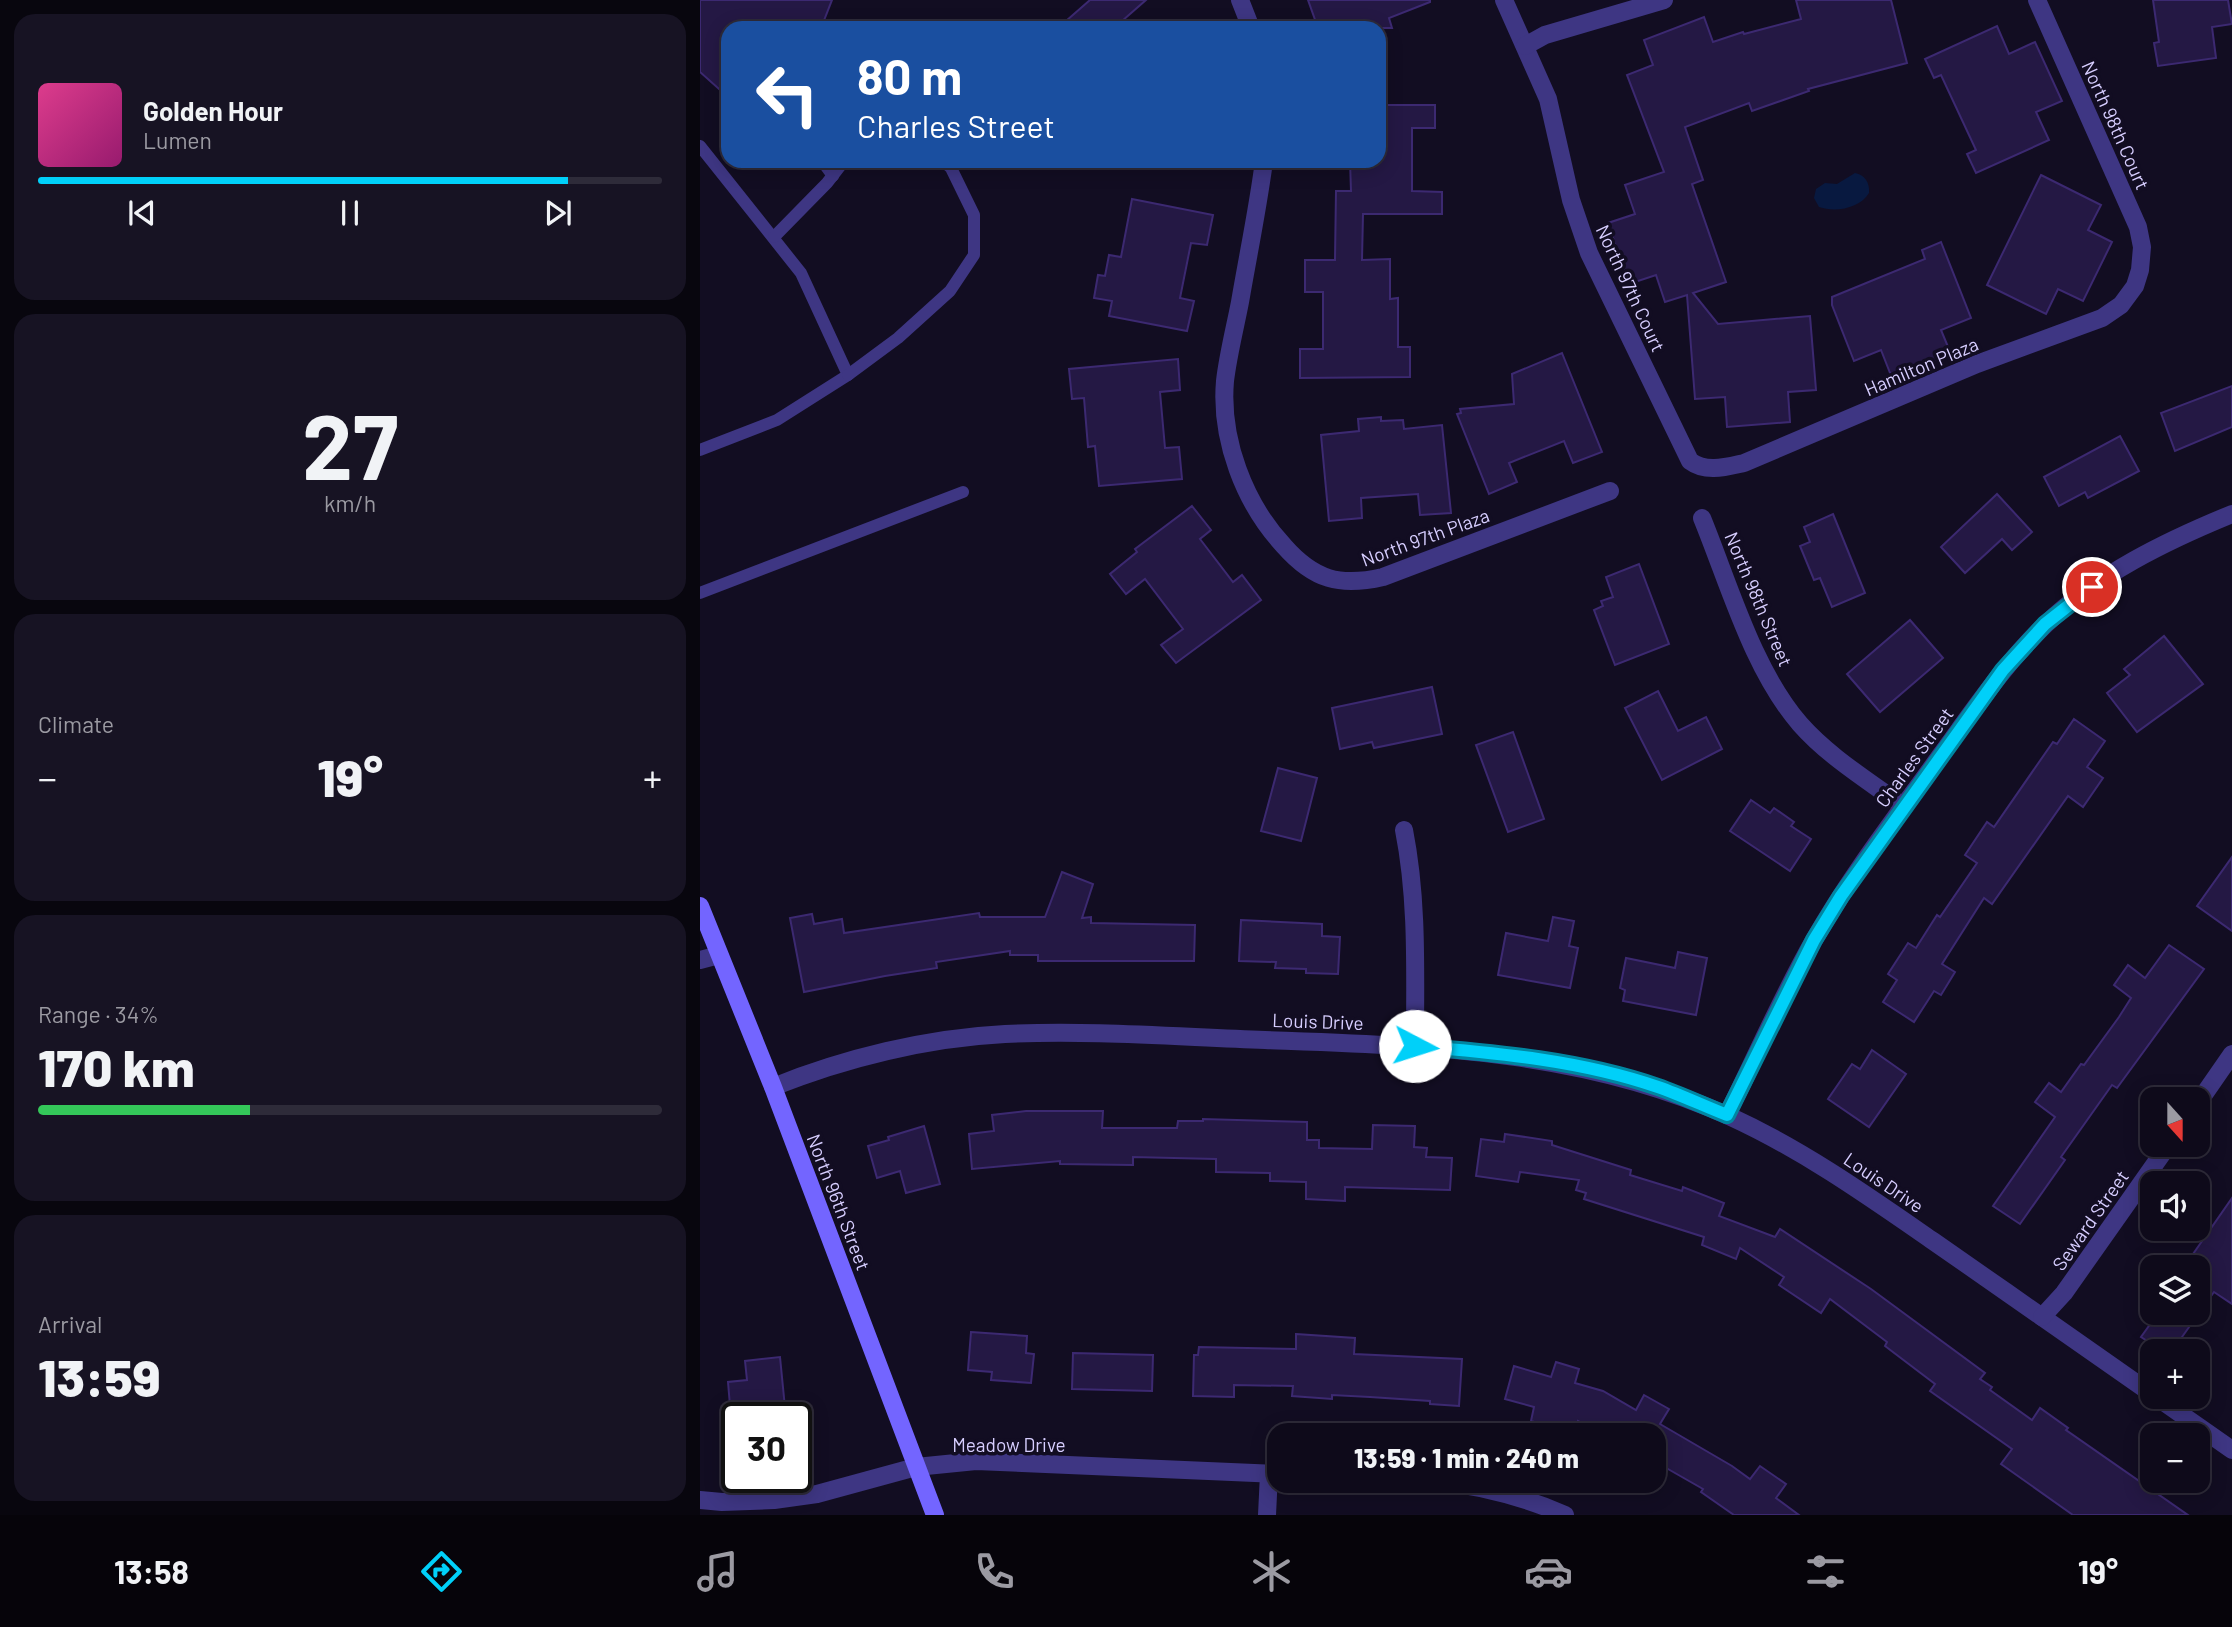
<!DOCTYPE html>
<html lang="en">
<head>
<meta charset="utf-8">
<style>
  body { margin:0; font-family:Barlow,sans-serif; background:#171323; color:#f1f3f6; height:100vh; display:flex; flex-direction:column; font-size:26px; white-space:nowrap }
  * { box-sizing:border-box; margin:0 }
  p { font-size:23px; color:#9b9aa2 }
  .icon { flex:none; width:38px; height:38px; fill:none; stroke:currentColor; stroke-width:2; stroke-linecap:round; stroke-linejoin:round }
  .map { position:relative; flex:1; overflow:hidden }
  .panel { display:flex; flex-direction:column; gap:14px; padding:14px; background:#08060e; width:700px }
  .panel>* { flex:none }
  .hud { position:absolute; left:21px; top:21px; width:665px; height:147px; border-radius:21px; box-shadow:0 4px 18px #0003,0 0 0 2px #2e2b39; background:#1a4fa0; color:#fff; overflow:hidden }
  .needle { width:46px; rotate:159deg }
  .controls { position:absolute; left:1440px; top:1087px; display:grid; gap:14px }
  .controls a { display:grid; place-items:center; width:70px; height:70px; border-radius:14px; background:#0e0a1a; box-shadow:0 4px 18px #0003,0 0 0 2px #2e2b39; font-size:35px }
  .speed { position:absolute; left:21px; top:1402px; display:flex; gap:14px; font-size:35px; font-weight:700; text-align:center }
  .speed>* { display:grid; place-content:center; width:91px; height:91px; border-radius:50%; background:#0e0a1a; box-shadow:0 4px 18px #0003,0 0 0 2px #2e2b39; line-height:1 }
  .speed .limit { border:4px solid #111; border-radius:10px; background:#fff; color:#111 }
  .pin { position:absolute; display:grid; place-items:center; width:60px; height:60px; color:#fff; margin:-30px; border:4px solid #fff; border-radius:50%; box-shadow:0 2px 7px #0007 }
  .me { position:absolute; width:77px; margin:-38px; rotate:95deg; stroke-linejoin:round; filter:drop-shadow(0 0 5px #0008) }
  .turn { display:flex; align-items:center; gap:24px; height:147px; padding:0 21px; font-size:32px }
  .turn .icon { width:91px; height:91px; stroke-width:2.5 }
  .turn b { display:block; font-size:49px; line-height:60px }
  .big { font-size:52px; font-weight:800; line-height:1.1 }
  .panel .card { flex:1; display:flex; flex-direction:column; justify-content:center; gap:10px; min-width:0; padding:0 24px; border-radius:21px; background:#171323 }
  .panel .dial { align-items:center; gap:0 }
  .dial b { font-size:91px; line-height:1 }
  .song { display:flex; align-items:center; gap:21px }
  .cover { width:84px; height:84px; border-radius:10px; background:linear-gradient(135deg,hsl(330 70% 55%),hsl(320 70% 35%)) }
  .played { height:7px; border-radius:4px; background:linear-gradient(90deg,#00d0f9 85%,#2e2b39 85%) }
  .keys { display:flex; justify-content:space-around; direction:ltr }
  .heat { display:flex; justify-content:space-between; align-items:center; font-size:38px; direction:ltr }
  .charge { height:10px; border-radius:5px; background:linear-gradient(90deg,#34c759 34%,#2e2b39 0) }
  .trip { position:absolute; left:567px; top:1423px; width:399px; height:70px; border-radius:21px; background:#0e0a1a; box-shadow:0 4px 18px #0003,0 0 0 2px #2e2b39; font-weight:800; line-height:70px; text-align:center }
  .tabs { display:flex; height:112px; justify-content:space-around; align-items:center; background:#06040a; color:#9b9aa2 }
  .tabs .icon { width:49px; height:49px }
  .tabs .current { color:#00d0f9 }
  .tabs b { font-size:32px; color:#f1f3f6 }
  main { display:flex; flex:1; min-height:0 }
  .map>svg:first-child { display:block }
  .water { fill:#081940 }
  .building { fill:#241844; stroke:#3c2971; stroke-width:2 }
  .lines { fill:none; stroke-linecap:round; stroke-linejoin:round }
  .lane { stroke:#3e3683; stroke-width:12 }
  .street { stroke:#3e3683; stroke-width:18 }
  .secondary { stroke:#7365ff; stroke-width:18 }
  .route-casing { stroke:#0087a2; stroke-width:18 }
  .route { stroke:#00d0f9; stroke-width:12 }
  .labels { text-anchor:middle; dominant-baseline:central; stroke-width:7; stroke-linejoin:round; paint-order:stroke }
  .street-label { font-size:19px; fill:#d7ceff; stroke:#120d22 }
</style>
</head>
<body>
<main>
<section class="panel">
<div class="card">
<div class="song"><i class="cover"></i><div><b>Golden Hour</b><p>Lumen</p></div></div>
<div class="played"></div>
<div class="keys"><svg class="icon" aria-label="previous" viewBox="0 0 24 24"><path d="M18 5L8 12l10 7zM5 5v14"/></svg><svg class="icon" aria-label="pause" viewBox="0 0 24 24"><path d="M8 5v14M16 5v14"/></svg><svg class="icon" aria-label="next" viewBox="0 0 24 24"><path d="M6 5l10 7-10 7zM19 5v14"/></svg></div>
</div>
<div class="card dial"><b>27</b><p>km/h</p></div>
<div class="card"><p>Climate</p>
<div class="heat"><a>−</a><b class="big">19°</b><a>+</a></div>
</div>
<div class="card"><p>Range · 34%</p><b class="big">170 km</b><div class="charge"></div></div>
<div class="card"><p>Arrival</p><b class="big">13:59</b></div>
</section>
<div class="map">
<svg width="1532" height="1515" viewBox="0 0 1532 1515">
  <rect width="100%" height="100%" fill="#120d22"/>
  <path class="water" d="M 1155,173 C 1165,175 1170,183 1169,193 C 1160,208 1136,213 1119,207 L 1114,198 L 1116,189 L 1125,183 L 1137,184 Z"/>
  <g class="building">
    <path d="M 0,0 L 132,0 L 121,28 L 28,28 L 28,97 L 0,72 Z"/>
    <path d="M 390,0 L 446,0 L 414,28 L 358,28 Z"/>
    <path d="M 608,0 L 730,0 L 730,2 L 689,18 L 692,28 L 618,28 Z"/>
    <path d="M 1096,0 L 1191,0 L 1207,63 L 1108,89 L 1109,91 L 1052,111 L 1049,103 L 985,127 L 1003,180 L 992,184 L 1026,282 L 993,293 L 1018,324 L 1110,316 L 1116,390 L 1088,392 L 1090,422 L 1027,427 L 1025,397 L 995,399 L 987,295 L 965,302 L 956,275 L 929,284 L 908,223 L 935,214 L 925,185 L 964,172 L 927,75 L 953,65 L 944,40 L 1004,17 L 1013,42 L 1043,32 L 1044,34 L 1101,19 Z"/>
    <path d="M 1453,0 L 1528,0 L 1532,24 L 1512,27 L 1516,58 L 1458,66 L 1454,43 L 1459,42 Z"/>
    <path d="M 1297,26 L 1309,54 L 1335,42 L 1362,101 L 1336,112 L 1349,140 L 1276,173 L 1267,154 L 1276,150 L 1241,75 L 1234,78 L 1225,59 Z"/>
    <path d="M 679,105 L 735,105 L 735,128 L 712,128 L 712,191 L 742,192 L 742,214 L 663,214 L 662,260 L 690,259 L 690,299 L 698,298 L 698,347 L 710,347 L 710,377 L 600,378 L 600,349 L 623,349 L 623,292 L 605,292 L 605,260 L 635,260 L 636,191 L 651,191 L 650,161 L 679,161 Z"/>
    <path d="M 1341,175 L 1401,205 L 1388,230 L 1412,242 L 1383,301 L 1358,289 L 1346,314 L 1287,285 Z"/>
    <path d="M 432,199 L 513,215 L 507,245 L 491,243 L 480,298 L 494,301 L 487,331 L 409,316 L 412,301 L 394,298 L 398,275 L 405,276 L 409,255 L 421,257 Z"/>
    <path d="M 1241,242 L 1271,318 L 1241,330 L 1251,354 L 1192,378 L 1181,350 L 1154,361 L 1132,305 L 1132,297 L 1225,259 L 1222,250 Z"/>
    <path d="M 862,353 L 902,452 L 873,463 L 864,441 L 809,463 L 817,482 L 789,494 L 757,414 L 761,413 L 760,409 L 814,404 L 812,374 Z"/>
    <path d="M 478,359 L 480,390 L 460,392 L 465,448 L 479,447 L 482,479 L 399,486 L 395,446 L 388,447 L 384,398 L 372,399 L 369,369 Z"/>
    <path d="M 1532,386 L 1532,427 L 1475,451 L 1461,413 Z"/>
    <path d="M 681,417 L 681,421 L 703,420 L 704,429 L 742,425 L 751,513 L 720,515 L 718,494 L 661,498 L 662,518 L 629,521 L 621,435 L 659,431 L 658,419 Z"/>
    <path d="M 1420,436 L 1439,471 L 1388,498 L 1385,492 L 1359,506 L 1344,477 Z"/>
    <path d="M 1297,494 L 1332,532 L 1312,550 L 1302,539 L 1265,573 L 1241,547 Z"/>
    <path d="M 492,506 L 511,530 L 500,539 L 533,582 L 542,575 L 561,600 L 476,663 L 461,645 L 483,629 L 445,579 L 426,594 L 410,574 L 437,552 L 435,549 Z"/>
    <path d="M 1133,514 L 1165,593 L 1132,607 L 1120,578 L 1114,580 L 1100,546 L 1110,542 L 1104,527 Z"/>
    <path d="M 939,564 L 969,644 L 915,665 L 894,610 L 903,606 L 901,601 L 913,597 L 906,577 Z"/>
    <path d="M 1210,620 L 1243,658 L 1180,712 L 1147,674 Z"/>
    <path d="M 1464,636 L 1503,684 L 1437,732 L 1407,693 L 1430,675 L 1424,669 Z"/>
    <path d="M 732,687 L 742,734 L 674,748 L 672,742 L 640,749 L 632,708 Z"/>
    <path d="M 958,691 L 978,731 L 1006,717 L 1022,749 L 962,780 L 925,708 Z"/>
    <path d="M 1374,719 L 1405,741 L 1387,767 L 1403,778 L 1383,807 L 1368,796 L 1292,904 L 1284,898 L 1242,964 L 1255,972 L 1241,995 L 1234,991 L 1214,1022 L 1183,1002 L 1197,980 L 1188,974 L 1208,943 L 1216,948 L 1237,915 L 1240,917 L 1277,863 L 1265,855 L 1287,822 L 1294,827 L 1353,742 L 1357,744 Z"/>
    <path d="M 813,732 L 844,819 L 808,832 L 776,745 Z"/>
    <path d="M 578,768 L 617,778 L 601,841 L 561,831 Z"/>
    <path d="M 1051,800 L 1070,813 L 1074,808 L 1094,822 L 1091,826 L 1111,839 L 1090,871 L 1030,831 Z"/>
    <path d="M 1532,857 L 1532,931 L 1497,906 Z"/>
    <path d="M 362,872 L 393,884 L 382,918 L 391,917 L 391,923 L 495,925 L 494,961 L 338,961 L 338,955 L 310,955 L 310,951 L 236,962 L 237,968 L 185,976 L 104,992 L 90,918 L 112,914 L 114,924 L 142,919 L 144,933 L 279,913 L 280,917 L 345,917 Z"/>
    <path d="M 853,917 L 874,921 L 869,946 L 878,948 L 870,988 L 798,975 L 806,933 L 848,941 Z"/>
    <path d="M 541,920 L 622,924 L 622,936 L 640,937 L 638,974 L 606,973 L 606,969 L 575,968 L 576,962 L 539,961 Z"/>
    <path d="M 1469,945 L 1504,969 L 1417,1088 L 1412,1085 L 1361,1157 L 1365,1160 L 1320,1224 L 1293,1206 L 1355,1117 L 1335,1102 L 1349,1083 L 1361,1092 L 1381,1064 L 1384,1065 L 1419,1017 L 1431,998 L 1414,985 L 1428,965 L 1445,978 Z"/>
    <path d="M 978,952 L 1007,958 L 996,1015 L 923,1001 L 925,990 L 920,988 L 926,958 L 975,968 Z"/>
    <path d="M 1172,1050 L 1206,1074 L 1169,1127 L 1128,1099 L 1152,1064 L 1160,1069 Z"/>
    <path d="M 326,1111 L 403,1111 L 402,1128 L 477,1128 L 478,1121 L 503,1121 L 503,1119 L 607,1122 L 607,1140 L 619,1140 L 619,1148 L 672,1149 L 673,1125 L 715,1126 L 714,1147 L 727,1148 L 726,1157 L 752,1158 L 750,1190 L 645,1187 L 645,1201 L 606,1199 L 606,1182 L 570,1181 L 570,1173 L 516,1172 L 516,1159 L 433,1157 L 433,1165 L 360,1164 L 360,1161 L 272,1169 L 269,1134 L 294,1131 L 292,1115 Z"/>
    <path d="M 224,1126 L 240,1184 L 206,1193 L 200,1171 L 177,1178 L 168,1146 L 189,1140 L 188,1137 Z"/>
    <path d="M 805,1134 L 852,1141 L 852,1145 L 931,1170 L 930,1175 L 982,1191 L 983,1187 L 1024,1203 L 1019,1216 L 1075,1237 L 1080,1229 L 1171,1289 L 1285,1373 L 1280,1379 L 1292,1387 L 1290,1390 L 1332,1420 L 1340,1408 L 1368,1428 L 1366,1430 L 1488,1515 L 1373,1515 L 1301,1464 L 1312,1449 L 1230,1391 L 1235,1384 L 1185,1346 L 1187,1342 L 1130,1299 L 1121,1313 L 1079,1285 L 1084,1277 L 1040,1248 L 1036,1259 L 1002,1245 L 1004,1237 L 884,1199 L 886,1193 L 876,1190 L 879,1180 L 820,1172 L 818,1182 L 776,1176 L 781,1139 L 804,1142 Z"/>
    <path d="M 1532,1198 L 1532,1304 L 1514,1292 L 1472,1351 L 1463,1351 L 1441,1337 L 1459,1312 L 1498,1312 L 1498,1267 L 1484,1267 Z"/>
    <path d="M 271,1332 L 327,1336 L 326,1353 L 334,1354 L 331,1383 L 291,1380 L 292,1372 L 268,1370 Z"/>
    <path d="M 596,1334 L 655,1338 L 654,1354 L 762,1359 L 759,1406 L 730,1404 L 730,1401 L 670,1397 L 632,1395 L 632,1399 L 592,1396 L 593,1386 L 534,1385 L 534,1397 L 493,1396 L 494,1355 L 498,1355 L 499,1347 L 596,1349 Z"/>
    <path d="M 373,1353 L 453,1355 L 452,1391 L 372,1389 Z"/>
    <path d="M 80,1357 L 86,1418 L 31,1418 L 28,1382 L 47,1380 L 45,1361 Z"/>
    <path d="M 856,1362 L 879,1369 L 875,1383 L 903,1391 L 936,1410 L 944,1395 L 969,1409 L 960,1424 L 1032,1466 L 1050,1479 L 1060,1466 L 1086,1484 L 1076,1498 L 1099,1515 L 1034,1515 L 1001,1492 L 1003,1489 L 954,1461 L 954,1435 L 903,1435 L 878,1421 L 875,1434 L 831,1421 L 834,1407 L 805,1399 L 814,1366 L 851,1377 Z"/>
  </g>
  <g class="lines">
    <g class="lane">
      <path d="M 0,146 L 101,273 L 148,375 L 77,420 L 0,450"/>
      <path d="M 122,161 L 133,176"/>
      <path d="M 74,237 L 127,183 L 144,161"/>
      <path d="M 148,375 L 198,338 L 250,291 L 274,255 L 274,215 L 251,168 L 243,161"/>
      <path d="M 0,593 L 263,492"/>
    </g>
    <g class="street">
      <path d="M 540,0 L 551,28"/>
      <path d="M 804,0 L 848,99 L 871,200 L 889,253 L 990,461 C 1006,473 1026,467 1044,463 L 1277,364 L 1402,318 L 1421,305 L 1435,286 L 1440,270 L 1442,247 L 1438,227 L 1337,0"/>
      <path d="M 825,46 L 845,35 L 964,0"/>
      <path d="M 564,161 C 558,208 548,255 540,302 C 535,328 528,355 525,381 C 520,439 544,503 584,546 C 614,580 640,587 683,577 L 910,491"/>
      <path d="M 1002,518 C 1029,584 1053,670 1100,724 C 1129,757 1169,781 1204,807"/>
      <path d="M 704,830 C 718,901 715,973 715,1046"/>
      <path d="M 0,960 L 19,955"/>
      <path d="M 73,1087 C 145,1058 227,1038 305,1034 C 391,1030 478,1037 565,1040 C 725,1046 882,1049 1031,1117 C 1103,1150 1168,1196 1233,1241 C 1306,1292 1380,1343 1452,1394"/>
      <path d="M 1498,1103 L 1532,1054"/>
      <path d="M 1027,1115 C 1056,1057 1082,996 1114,940 C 1151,875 1197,816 1240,756 C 1273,711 1305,663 1346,624 C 1398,574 1466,541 1532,514"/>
      <path d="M 1342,1317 L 1364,1293 L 1469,1144"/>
      <path d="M 1455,1396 L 1532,1450"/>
      <path d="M 729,1480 C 777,1485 822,1496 865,1515"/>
      <path d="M 0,1500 L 22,1502 L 74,1500 L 117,1494 L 216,1467 L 276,1461 L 579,1474"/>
      <path d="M 567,1515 L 569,1474"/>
    </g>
    <path class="secondary" d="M 0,906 L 73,1087 L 235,1515"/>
  </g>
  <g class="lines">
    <g class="route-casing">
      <path id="route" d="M 715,1046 C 796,1053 880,1060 958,1087 C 981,1095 1004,1106 1027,1115 L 1114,940 L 1141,896 L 1303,670 L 1345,624 L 1392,587"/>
    </g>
    <use href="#route" class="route"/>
  </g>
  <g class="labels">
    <g class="street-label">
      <text transform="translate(1416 125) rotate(66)">North 98th Court</text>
      <text transform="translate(931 288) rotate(65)">North 97th Court</text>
      <text transform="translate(1221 366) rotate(-23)">Hamilton Plaza</text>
      <text transform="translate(725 537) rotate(-20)">North 97th Plaza</text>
      <text transform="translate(1059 599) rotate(67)">North 98th Street</text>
      <text transform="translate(1214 757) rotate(-54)">Charles Street</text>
      <text transform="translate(618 1021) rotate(2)">Louis Drive</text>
      <text transform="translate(1184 1182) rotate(34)">Louis Drive</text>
      <text transform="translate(139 1202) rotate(69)">North 96th Street</text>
      <text transform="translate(1390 1220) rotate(-55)">Seward Street</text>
      <text x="309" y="1444">Meadow Drive</text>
    </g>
  </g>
</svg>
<div class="controls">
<a><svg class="needle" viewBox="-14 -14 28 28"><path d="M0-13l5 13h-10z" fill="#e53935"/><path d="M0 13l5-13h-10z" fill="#9b9aa2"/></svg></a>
<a><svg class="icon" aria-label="sound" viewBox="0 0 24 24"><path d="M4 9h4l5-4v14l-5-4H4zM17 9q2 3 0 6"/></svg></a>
<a><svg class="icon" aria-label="layers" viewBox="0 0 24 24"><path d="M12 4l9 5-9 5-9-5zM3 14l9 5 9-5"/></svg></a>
<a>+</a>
<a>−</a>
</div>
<div class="speed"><div class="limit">30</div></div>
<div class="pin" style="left:1392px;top:587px;background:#d93025"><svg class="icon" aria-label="arrive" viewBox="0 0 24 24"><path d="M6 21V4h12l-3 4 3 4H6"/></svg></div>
<svg class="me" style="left:715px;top:1046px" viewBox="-20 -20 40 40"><circle r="19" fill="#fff"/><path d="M0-13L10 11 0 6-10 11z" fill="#00d0f9"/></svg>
<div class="trip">13:59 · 1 min · 240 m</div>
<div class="hud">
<div class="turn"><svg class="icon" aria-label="left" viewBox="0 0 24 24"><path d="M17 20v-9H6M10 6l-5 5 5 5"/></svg><div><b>80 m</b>Charles Street</div></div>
</div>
</div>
</main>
<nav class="tabs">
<b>13:58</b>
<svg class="icon current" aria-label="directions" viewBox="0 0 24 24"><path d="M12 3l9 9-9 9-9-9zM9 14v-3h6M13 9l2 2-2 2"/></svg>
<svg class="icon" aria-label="music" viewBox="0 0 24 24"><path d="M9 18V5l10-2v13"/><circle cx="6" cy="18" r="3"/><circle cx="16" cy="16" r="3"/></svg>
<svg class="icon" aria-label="phone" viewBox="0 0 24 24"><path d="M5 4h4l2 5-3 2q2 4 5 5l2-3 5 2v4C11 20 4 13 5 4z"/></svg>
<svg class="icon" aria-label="climate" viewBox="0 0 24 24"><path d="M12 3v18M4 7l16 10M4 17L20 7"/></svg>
<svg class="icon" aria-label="car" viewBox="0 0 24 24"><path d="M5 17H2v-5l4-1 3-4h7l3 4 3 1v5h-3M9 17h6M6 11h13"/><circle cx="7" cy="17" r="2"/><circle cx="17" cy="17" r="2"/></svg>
<svg class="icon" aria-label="filters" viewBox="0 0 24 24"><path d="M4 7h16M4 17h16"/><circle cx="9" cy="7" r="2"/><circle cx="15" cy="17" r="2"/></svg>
<b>19°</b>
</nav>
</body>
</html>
